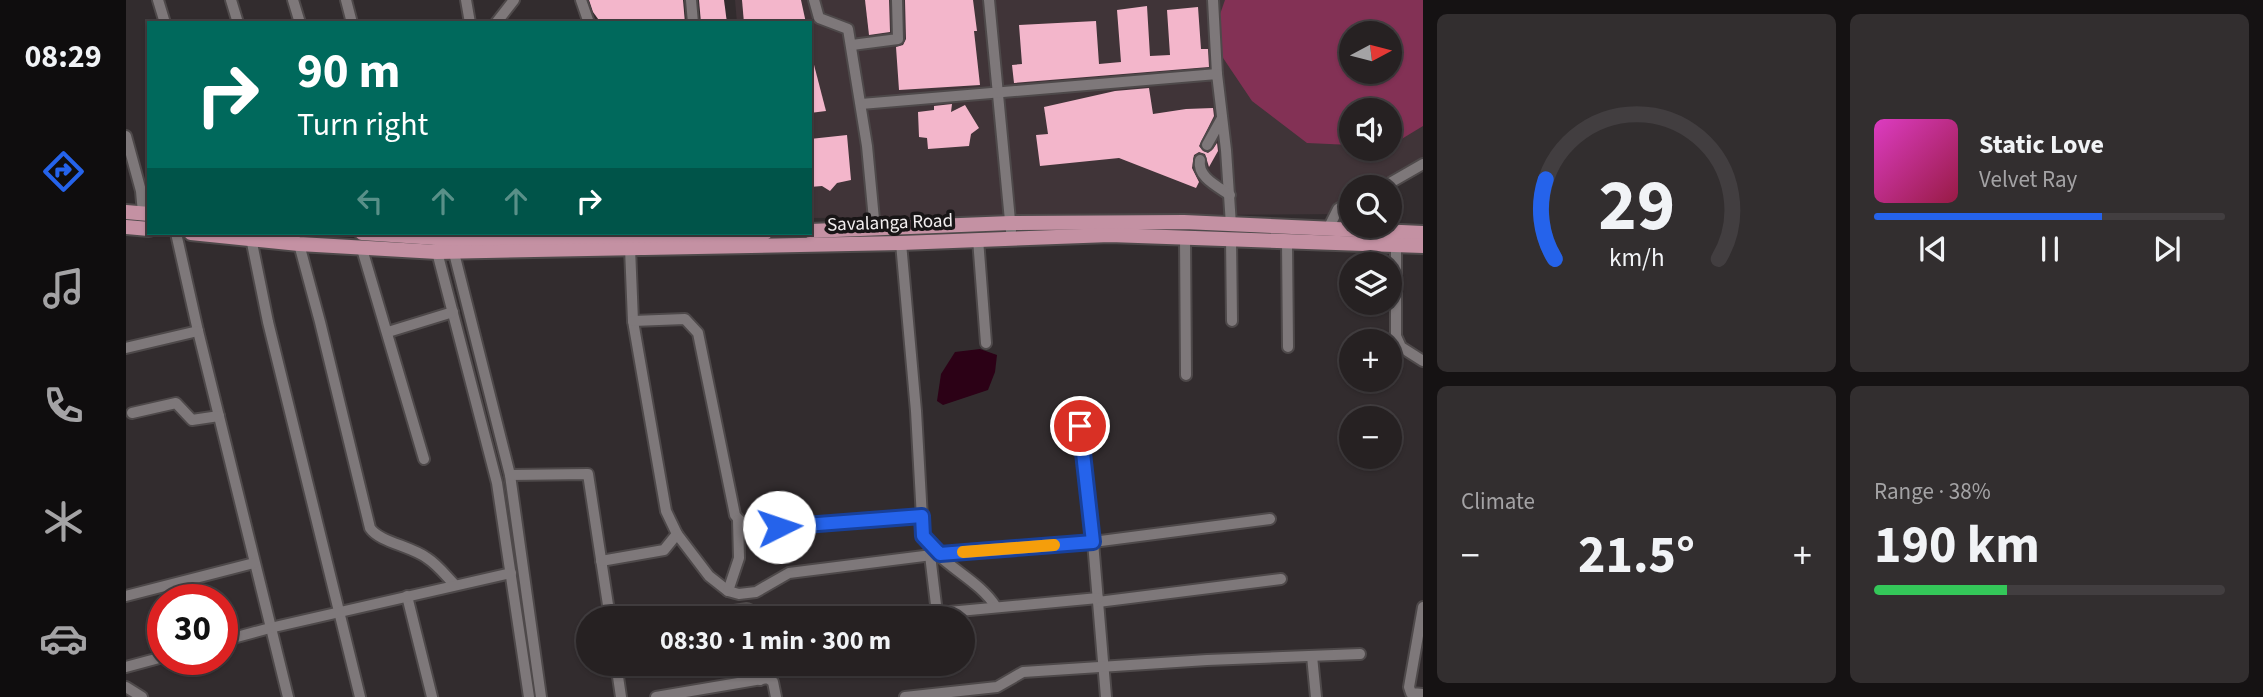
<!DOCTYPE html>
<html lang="en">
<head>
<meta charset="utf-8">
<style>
  body { margin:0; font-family:"Source Sans 3",sans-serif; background:#322e2f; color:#f1f3f6; height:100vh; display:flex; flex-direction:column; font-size:26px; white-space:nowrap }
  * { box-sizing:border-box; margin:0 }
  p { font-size:23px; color:#a4a3a5 }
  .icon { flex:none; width:38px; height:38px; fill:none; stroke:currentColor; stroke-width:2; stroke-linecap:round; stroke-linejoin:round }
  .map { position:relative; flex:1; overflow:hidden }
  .details { display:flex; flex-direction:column; gap:14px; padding:14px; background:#151213; width:840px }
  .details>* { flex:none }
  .top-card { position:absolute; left:21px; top:21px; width:665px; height:214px; border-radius:0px; box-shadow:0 2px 5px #0004,0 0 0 2px #423e40; background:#00695c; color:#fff; overflow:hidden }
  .needle { width:46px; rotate:83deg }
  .controls { position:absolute; left:1213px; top:21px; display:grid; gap:14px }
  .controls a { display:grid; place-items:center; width:63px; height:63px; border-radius:50%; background:#262122; box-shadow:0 2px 5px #0004,0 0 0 2px #423e40; font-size:35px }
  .speed { position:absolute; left:21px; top:584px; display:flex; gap:14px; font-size:35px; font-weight:700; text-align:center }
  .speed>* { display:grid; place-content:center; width:91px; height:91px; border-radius:50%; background:#262122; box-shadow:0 2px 5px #0004,0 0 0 2px #423e40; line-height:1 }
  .speed .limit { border:10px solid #d22; background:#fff; color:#111 }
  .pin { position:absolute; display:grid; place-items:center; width:60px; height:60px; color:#fff; margin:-30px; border:4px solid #fff; border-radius:50%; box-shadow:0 2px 7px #0007 }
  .me { position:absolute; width:77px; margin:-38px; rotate:86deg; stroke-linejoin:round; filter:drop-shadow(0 0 5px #0008) }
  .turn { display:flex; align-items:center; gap:24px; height:147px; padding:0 35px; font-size:32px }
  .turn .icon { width:91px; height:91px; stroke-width:2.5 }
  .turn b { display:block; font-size:49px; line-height:60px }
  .lanes { display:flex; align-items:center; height:66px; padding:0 35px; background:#0003; justify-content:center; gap:35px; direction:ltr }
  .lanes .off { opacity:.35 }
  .big { font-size:52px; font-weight:700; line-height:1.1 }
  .details .card { flex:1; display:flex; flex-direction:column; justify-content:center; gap:10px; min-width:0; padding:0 24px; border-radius:10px; background:#322e2f }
  .details .dial { align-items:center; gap:0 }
  .dial svg { height:182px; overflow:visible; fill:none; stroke:#423e40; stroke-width:7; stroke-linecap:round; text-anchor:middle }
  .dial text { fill:#f1f3f6; stroke:none }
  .song { display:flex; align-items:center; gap:21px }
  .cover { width:84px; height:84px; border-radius:10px; background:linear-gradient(135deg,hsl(310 70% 55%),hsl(340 70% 35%)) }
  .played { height:7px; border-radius:4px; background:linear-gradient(90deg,#2563eb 65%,#423e40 65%) }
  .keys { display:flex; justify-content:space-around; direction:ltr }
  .heat { display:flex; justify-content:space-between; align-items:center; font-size:38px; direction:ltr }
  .charge { height:10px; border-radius:5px; background:linear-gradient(90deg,#34c759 38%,#423e40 0) }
  .details .tiles { flex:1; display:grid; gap:14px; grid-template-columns:repeat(2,1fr) }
  .trip { position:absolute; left:450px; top:606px; width:399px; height:70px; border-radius:35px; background:#262122; box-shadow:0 2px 5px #0004,0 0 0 2px #423e40; font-weight:700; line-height:70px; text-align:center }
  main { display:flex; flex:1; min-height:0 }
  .dock { display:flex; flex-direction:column; width:126px; justify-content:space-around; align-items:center; background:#0f0d0e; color:#a4a3a5 }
  .dock .icon { width:49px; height:49px }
  .dock .on { color:#2563eb }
  .dock b { font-size:32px; color:#f1f3f6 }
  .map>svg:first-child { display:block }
  .built { fill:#403438; fill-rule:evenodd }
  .green { fill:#833155; fill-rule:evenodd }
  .water { fill:#2c0116 }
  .building { fill:#f3b6cb }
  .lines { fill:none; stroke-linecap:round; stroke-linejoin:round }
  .minor-casing { stroke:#4e494a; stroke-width:14 }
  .major-casing { stroke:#4e494a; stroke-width:18 }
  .minor { stroke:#7e787a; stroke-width:10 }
  .major { stroke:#c491a3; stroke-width:14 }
  .route-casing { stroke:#184099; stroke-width:18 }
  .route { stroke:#2563eb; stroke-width:12 }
  .slow { stroke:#f59e0b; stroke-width:12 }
  .labels { text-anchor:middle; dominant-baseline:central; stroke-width:7; stroke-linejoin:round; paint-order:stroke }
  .street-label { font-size:19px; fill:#f3eff0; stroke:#181516 }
</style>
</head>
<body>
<main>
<nav class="dock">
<b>08:29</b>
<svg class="icon on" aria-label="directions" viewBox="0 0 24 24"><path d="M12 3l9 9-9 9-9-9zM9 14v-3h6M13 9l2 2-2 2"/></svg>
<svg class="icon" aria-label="music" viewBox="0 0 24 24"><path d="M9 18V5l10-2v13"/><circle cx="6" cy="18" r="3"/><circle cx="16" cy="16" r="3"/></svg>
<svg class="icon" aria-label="phone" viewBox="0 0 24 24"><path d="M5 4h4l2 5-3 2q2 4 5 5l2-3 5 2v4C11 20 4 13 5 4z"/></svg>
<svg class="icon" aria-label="climate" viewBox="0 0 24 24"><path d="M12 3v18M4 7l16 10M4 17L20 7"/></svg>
<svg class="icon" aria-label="car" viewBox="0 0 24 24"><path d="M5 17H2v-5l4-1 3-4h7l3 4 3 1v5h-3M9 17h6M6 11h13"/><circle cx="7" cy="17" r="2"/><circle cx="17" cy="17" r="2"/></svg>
</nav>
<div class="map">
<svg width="1297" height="697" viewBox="0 0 1297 697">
  <rect width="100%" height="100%" fill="#322c2e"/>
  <path class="built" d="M 609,0 L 1297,0 L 1297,167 L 1264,187 L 1225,187 L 1225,212 L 1222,214 L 684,218 L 684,23 L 611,23 ZM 1225,33 L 1264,33 L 1264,72 L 1225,72 ZM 1225,110 L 1264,110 L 1264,149 L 1225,149 Z"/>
  <path class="green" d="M 1099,0 L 1297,0 L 1297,126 L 1264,146 L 1264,110 L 1225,110 L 1225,145 L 1181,143 L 1126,101 L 1085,40 ZM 1225,33 L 1264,33 L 1264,72 L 1225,72 Z"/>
  <path class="water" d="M 854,349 L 871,355 L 869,372 L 862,390 L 817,405 L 811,401 L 815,374 L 829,352 Z"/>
  <g class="building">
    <path d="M 463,0 L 557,0 L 559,23 L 475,23 L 467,12 Z"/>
    <path d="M 573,0 L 598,0 L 601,23 L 575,23 Z"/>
    <path d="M 616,0 L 675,0 L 680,23 L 618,23 Z"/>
    <path d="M 739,0 L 763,0 L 764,32 L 743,35 Z"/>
    <path d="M 779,0 L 847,0 L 851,31 L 848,31 L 854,85 L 773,90 L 770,47 L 777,45 L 780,39 Z"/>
    <path d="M 1021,6 L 1024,56 L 1044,55 L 1041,10 L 1072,7 L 1075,49 L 1082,49 L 1083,67 L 888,83 L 886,65 L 896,64 L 893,25 L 970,21 L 973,64 L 995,62 L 991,10 Z"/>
    <path d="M 687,61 L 700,111 L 684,113 L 684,62 Z"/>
    <path d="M 1023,88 L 1027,114 L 1060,109 L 1087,108 L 1088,116 L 1073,146 L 1077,151 L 1082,153 L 1087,149 L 1091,143 L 1092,151 L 1083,167 L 1079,154 L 1073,152 L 1068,155 L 1066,168 L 1073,182 L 1070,188 L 993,158 L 914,166 L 910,135 L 922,134 L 918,107 L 989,91 Z"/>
    <path d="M 826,104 L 825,112 L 839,105 L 853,128 L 845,134 L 843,146 L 802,149 L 801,138 L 793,137 L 792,112 L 808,110 L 808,106 Z"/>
    <path d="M 721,135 L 725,180 L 711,183 L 704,191 L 696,186 L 684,187 L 684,139 Z"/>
  </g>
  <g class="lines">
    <g class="minor-casing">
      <g id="minor">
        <path d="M 32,0 L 39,23"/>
        <path d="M 105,0 L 112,23"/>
        <path d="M 167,0 L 174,23"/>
        <path d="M 220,0 L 226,23"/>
        <path d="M 340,0 L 344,23"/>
        <path d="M 455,0 L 463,23"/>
        <path d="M 565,0 L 567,23"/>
        <path d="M 688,0 L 693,18 L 722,29 L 741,146 L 749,230"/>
        <path d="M 863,0 L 885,231"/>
        <path d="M 1087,0 L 1091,74"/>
        <path d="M 370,23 L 388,0"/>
        <path d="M 726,45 L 772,39 L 771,0"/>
        <path d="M 735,104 L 1091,74 L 1100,150 L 1105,225"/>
        <path d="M 0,136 L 15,191 L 17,213"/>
        <path d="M 1081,145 L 1096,118"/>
        <path d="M 1074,160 C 1071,177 1091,186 1104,195"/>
        <path d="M 1257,187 L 1297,164"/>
        <path d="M 1202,229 L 1212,209 L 1225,202"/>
        <path d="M 50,233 L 72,331 L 162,697"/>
        <path d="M 1059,237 L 1060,375"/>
        <path d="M 125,238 L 142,322 L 234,697"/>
        <path d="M 1105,238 L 1106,321"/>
        <path d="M 852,239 L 860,343"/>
        <path d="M 1161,241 L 1162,347"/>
        <path d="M 1270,241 L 1270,336 L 1275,347 L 1297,361"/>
        <path d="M 775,243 L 790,411 L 797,536 C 813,565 852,578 870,607"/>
        <path d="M 173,244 L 194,322 L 244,528 C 253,542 285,546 301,558 C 312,565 320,576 329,585"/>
        <path d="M 326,245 L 384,475 L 415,697"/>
        <path d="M 310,248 L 371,483 L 403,697"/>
        <path d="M 504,248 L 507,321 L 540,511 L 551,534 L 583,576 L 602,591 L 613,594 L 630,592 L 663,573 L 814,554 L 967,542 L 1144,519"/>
        <path d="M 236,249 L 298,459"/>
        <path d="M 507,321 L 559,319 L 572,333 L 609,515 C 619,530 637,527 653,527 L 796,516"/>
        <path d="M 262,332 L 327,312"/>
        <path d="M 0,348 L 72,331"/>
        <path d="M 6,413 L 50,403 L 66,420 L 93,416"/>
        <path d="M 954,426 L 967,542 L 980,697"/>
        <path d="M 384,475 L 462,474 L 484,618"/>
        <path d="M 804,555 L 811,613"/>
        <path d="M 475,561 L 538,550 L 551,534"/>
        <path d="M 602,591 L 613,558 L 612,520"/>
        <path d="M 0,596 L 128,563"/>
        <path d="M 281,596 L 306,697"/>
        <path d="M 972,602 L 1155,579"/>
        <path d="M 1297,607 L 1283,687 L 1285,693 L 1297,694"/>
        <path d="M 563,618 L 621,609 L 643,618"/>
        <path d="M 758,618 L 972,598"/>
        <path d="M 96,641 L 144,628 L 385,573"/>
        <path d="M 1186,656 L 1190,697"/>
        <path d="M 490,663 L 495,697"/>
        <path d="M 625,663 L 634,680"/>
        <path d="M 0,667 L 37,657"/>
        <path d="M 0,687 L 16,697"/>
        <path d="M 530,697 L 642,678 L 647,682 L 650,697"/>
        <path d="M 779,697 L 871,687 L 897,672 L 1081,660 L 1234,654"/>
      </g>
    </g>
    <g class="major-casing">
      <g id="major">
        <path d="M 0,212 L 23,214"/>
        <path d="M 0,227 L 23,229"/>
        <path d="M 684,231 L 885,223 L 1058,222 L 1297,233"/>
        <path d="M 65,233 L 173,244 L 311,252 L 775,243 L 984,235 L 1297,246"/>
        <path d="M 236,233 L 325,239 L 639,233"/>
      </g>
    </g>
    <use href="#minor" class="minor"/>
    <use href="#major" class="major"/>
  </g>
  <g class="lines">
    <g class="route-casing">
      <path id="route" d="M 653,527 L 796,516 L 797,536 L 814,554 L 967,542 L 954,426"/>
    </g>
    <use href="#route" class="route"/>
    <path class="slow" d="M 837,552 L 928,545"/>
  </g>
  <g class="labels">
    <g class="street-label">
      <text transform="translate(764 223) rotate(-2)">Savalanga Road</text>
    </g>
  </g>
</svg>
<div class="controls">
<a><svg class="needle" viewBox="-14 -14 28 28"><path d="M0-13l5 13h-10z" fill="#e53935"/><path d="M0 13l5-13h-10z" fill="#a4a3a5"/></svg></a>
<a><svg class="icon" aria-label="sound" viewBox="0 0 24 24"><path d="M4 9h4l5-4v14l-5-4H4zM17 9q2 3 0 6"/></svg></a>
<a><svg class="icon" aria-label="search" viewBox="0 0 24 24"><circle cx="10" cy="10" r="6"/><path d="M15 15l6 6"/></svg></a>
<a><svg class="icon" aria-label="layers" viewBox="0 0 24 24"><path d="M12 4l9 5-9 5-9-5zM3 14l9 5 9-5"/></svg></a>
<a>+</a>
<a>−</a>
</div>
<div class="speed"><div class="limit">30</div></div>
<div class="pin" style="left:954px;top:426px;background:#d93025"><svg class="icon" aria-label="arrive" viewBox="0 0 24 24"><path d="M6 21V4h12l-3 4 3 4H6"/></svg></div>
<svg class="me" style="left:653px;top:527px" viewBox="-20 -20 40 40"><circle r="19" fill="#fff"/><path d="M0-13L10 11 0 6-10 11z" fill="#2563eb"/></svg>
<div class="trip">08:30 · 1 min · 300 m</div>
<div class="top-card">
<div class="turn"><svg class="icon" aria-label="right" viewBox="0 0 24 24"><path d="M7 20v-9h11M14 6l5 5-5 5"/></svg><div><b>90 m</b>Turn right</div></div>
<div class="lanes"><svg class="icon off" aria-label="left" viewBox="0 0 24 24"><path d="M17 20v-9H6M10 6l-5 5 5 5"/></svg><svg class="icon off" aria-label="ahead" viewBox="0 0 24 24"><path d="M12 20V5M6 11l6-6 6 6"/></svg><svg class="icon off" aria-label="ahead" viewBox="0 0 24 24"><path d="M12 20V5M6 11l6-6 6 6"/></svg><svg class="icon" aria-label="right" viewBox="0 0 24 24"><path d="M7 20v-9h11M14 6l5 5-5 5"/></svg></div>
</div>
</div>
<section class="details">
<div class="tiles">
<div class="card dial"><svg viewBox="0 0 100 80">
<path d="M14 69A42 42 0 1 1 86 69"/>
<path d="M14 69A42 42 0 0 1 10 34" stroke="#2563eb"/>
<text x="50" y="56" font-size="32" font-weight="700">29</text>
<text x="50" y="72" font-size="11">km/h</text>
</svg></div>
<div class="card">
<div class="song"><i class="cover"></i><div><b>Static Love</b><p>Velvet Ray</p></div></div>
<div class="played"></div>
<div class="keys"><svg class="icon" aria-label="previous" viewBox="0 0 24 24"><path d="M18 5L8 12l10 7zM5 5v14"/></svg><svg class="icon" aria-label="pause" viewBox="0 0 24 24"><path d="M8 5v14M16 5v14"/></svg><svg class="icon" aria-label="next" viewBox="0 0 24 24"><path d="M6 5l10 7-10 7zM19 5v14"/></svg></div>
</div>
<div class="card"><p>Climate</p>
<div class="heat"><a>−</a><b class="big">21.5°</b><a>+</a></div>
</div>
<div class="card"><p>Range · 38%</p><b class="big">190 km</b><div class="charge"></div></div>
</div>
</section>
</main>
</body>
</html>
